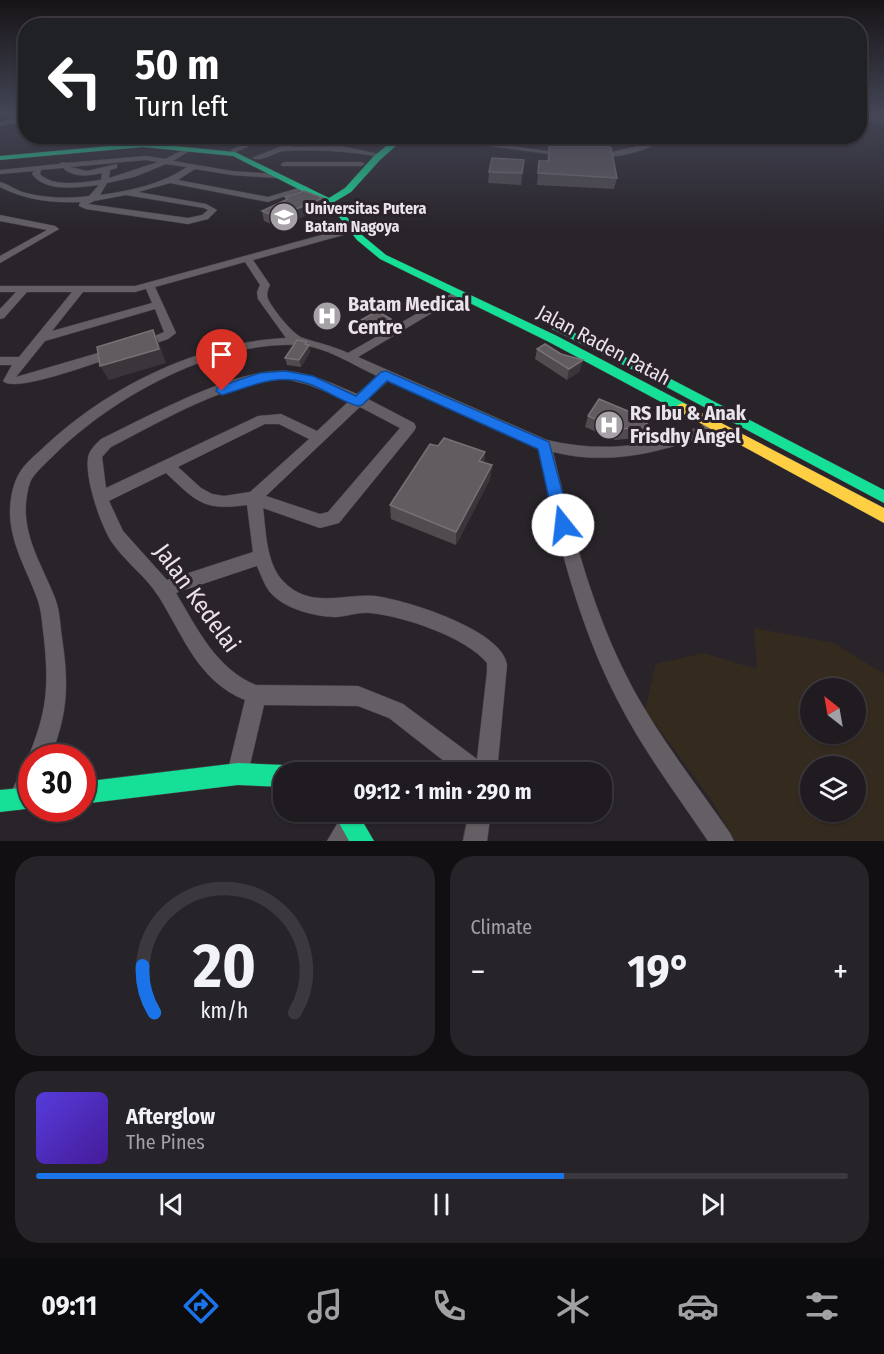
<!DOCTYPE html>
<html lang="en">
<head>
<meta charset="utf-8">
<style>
  body { margin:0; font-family:"Fira Sans Condensed",sans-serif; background:#272429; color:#f1f3f6; height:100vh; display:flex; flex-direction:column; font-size:22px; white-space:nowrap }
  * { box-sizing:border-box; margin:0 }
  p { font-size:20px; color:#a1a1a5 }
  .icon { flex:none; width:33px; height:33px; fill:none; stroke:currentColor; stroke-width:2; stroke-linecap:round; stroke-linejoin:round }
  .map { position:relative; height:841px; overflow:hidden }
  .side { display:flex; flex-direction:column; gap:15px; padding:15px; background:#110f12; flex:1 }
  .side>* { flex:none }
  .banner { position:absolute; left:18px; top:18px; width:849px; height:126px; border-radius:24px; box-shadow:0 2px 4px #0004,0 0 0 2px #3c393e; background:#202124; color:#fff; overflow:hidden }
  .needle { width:39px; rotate:329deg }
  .fabs { position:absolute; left:800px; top:678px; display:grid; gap:12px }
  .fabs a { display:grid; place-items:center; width:66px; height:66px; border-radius:50%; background:#1f1b20; box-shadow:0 2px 4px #0004,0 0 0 2px #3c393e; font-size:30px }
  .speed { position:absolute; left:18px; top:744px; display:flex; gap:12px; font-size:30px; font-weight:700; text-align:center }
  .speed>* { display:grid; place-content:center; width:78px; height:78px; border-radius:50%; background:#1f1b20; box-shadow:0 2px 4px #0004,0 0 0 2px #3c393e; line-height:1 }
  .speed .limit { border:9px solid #d22; background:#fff; color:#111 }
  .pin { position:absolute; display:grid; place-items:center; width:51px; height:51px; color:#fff; margin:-62px -26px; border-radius:50% 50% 50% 0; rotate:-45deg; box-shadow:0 0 6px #0007 }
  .pin .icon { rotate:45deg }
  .me { position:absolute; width:66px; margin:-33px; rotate:344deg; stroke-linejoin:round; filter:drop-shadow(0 0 4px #0008) }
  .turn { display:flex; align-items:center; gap:21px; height:126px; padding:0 18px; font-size:27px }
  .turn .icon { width:78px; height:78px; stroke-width:2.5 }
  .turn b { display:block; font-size:42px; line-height:51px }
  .big { font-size:45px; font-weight:700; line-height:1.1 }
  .side .tile { flex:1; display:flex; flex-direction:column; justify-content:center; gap:9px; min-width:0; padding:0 21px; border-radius:24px; background:#272429 }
  .side .dial { align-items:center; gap:0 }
  .dial svg { height:156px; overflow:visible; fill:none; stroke:#3c393e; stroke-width:7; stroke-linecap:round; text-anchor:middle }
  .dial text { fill:#f1f3f6; stroke:none }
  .song { display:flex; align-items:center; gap:18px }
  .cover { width:72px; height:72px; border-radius:9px; background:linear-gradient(135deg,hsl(250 70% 55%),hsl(260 70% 35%)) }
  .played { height:6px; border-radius:3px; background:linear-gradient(90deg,#1a73e8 65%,#3c393e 65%) }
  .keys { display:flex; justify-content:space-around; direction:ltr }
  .heat { display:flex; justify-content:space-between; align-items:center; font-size:33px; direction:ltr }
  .side .tiles { flex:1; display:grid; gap:15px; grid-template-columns:1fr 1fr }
  .tile:last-child { grid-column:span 2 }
  .trip { position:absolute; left:273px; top:762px; width:339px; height:60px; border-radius:24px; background:#1f1b20; box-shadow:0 2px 4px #0004,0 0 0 2px #3c393e; font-weight:700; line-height:60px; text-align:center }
  .tab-bar { display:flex; height:96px; justify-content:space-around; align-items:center; background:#0c0b0d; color:#a1a1a5 }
  .tab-bar .icon { width:42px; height:42px }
  .tab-bar .selected { color:#1a73e8 }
  .tab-bar b { font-size:27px; color:#f1f3f6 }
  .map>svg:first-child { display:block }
  .medical { fill:#352a1e; fill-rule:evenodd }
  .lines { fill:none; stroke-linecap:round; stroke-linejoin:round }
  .street-casing { stroke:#454146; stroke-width:1 }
  .fast-casing { stroke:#454146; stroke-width:1 }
  .slow-casing { stroke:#454146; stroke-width:1 }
  .street { fill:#635f64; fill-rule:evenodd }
  .fast { fill:#16e098; fill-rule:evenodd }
  .slow { fill:#ffcf43; fill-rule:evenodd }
  .wall { fill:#514b50 }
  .shaded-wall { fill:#3a353a }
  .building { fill:#625c60; stroke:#777176; stroke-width:1.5 }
  .route { fill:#1a73e8; stroke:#114b97; stroke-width:1.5 }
  .labels { text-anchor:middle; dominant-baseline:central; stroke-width:6; stroke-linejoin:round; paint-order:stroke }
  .far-poi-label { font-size:16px; font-weight:bold; fill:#e9e3ea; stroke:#2b222c; text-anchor:start }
  .poi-label { font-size:20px; font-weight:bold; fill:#e9e3ea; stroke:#2b222c; text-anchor:start }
  .street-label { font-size:20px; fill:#e9e3ea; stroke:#2b222c }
  .near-street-label { font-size:24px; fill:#e9e3ea; stroke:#2b222c }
</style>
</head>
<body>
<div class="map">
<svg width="884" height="841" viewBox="0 0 884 841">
  <rect width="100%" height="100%" fill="#29242a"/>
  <path class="medical" d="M 754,628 L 834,643 L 884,674 L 884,841 L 735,841 L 712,801 L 645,710 L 656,664 L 703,653 L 757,669 ZM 810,688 L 855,688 L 855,734 L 810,734 ZM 810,766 L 855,766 L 855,812 L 810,812 Z"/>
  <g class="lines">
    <g class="street-casing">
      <g id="street">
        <path d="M 26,116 L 26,120 L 0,126 L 0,122 Z"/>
        <path d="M 163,136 L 172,136 L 161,143 L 157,143 L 157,141 Z"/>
        <path d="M 220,136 L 257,139 L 273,136 L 233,153 L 231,150 L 249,142 Z"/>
        <path d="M 307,136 L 317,136 L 292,147 L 341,146 L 379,154 L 375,156 C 345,151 315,149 284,151 C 274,152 261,163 252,158 Z"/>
        <path d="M 378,136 L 389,136 L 396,140 L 393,142 Z"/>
        <path d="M 414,136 L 438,136 L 569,154 L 565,156 Z"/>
        <path d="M 594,136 L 601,136 L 611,152 L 639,146 L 660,136 L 669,136 C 649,151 618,159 593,157 L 593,153 L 604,153 Z"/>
        <path d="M 189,147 L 191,150 L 173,161 L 232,171 L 276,174 L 280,176 L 276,178 L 232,175 L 195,169 L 178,180 L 268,197 L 305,186 L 309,188 L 268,202 L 170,183 L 138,192 L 206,204 L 217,210 L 208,219 L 188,224 L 86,209 L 79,206 L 80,202 C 51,203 26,200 0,187 L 0,182 C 8,184 14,189 22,192 C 43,198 67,199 89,196 L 99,185 C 78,187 46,193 32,174 L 34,171 L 0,174 L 0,170 L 59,164 L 63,162 L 66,163 L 146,156 L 165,159 ZM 146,160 L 158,162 L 109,178 L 110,170 L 117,168 L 117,164 L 87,171 L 70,167 ZM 166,164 L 187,167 C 162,184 130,191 100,195 L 107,183 L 134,177 ZM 63,168 C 74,178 88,176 102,173 L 101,180 C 82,182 54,188 40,174 L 41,170 ZM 126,195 L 204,208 L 208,210 L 202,215 L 188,218 L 88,204 L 94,201 Z"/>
        <path d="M 285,162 L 361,162 L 365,164 L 361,166 L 282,166 L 281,164 Z"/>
        <path d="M 0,215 L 55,226 L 59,229 L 0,263 L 0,256 L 47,230 L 0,221 Z"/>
        <path d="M 351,227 L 354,228 L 354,232 L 253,260 L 270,285 C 268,289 266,294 268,299 C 272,308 293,335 303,338 C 318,343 333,346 348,353 L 458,290 L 462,291 L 462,295 L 358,357 L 547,440 C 589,450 630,449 671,437 C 686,432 700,426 715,421 L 720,422 L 722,426 C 717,434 702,437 693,440 C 647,456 601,464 553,452 C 572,532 593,613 631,685 C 659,737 696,784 730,833 L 734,841 L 708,841 C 677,795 642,749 617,699 C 577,621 556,534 538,448 L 388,381 L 368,399 L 414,423 L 416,427 L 414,431 L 339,523 L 320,528 L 263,508 C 266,531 266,563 283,581 C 310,610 344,593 375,596 C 406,600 503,630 507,665 L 497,772 L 458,772 L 389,718 L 358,706 L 264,705 L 246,782 L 238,785 L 230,782 L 227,774 L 245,700 C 198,681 184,637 159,597 C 146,576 124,561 111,541 C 100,523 85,479 88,458 C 89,450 96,444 101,439 C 147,417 237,367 287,371 C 311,373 336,385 357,394 L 377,376 C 353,365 325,346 298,345 C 214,341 113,397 55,454 C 48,461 39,469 33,477 C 28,484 27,495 26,503 C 23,537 43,567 55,598 C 60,611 60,624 62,638 C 69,684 68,714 50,758 L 32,758 L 32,798 L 27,807 L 19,810 L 11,807 L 8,799 L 24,765 L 30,763 L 28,758 C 47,711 49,688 44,638 C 42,625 42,611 37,598 C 27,570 10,543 10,512 C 10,499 13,483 20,472 C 26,462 37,454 45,446 C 108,387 199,342 286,338 L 258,299 L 257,292 L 260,285 L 245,262 L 155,287 L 176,333 L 168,339 L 142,348 L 136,344 L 164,332 L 155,309 L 45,341 L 16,377 L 115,348 L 121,352 L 119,355 C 100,361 14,394 3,381 L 12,365 L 0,365 L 0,357 L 19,357 L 72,292 L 27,292 L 4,318 L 0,319 L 0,309 L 16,292 L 0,292 L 0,286 L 135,286 ZM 146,289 L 152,303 L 52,331 L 83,292 L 135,292 ZM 286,379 L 309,385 L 349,401 L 317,431 L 281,414 L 258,416 L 106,488 L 102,457 L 111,447 C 166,419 224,383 286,379 ZM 360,407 L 400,428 L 328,512 L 320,514 L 266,496 ZM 265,424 L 279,424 L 309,439 L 250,492 L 224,496 L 212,494 L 201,488 L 178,467 ZM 166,473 C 197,502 203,511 247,505 L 253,552 L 167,580 L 123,531 L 109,501 ZM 257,566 C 261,575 264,584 269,591 C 283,609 316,617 337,617 C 348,616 359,612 370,613 C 403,616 466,637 487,663 L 487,672 L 477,759 L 403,704 L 358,686 L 256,685 C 216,669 197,628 176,593 Z"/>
        <path d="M 348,812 L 359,814 L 363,822 L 353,841 L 327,841 L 343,814 Z"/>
        <path d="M 469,812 L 491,812 L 487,841 L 463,841 Z"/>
      </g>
    </g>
    <g class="fast-casing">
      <g id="fast">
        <path d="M 399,136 L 407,136 L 380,160 L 351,192 L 334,202 L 363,236 L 386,255 L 557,336 L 688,405 L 690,408 L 688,411 L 678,411 L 549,342 L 380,259 L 357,240 L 336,213 L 322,201 L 233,156 L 143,147 L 0,160 L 0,156 L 143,143 L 235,152 L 329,198 L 345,188 L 374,156 Z"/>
        <path d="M 556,324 L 667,377 L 884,490 L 884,503 L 659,383 L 552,329 L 552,325 Z"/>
        <path d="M 238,763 L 284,765 L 292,768 L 294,772 L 284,772 L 284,787 L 238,785 L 82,804 L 82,782 Z"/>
        <path d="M 32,787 L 32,808 L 34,808 L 0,812 L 0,790 Z"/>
        <path d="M 333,812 L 357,812 L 374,841 L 349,841 Z"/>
      </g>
    </g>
    <g class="slow-casing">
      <path id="slow" d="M 683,403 L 884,508 L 884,523 L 678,411 L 676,408 L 678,405 Z"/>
    </g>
    <use href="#street" class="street"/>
    <use href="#fast" class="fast"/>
    <use href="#slow" class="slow"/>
  </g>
  <g class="wall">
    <path d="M 860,113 L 884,113 L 884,126 L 860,119 Z"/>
    <path d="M 549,146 L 617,178 L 614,189 L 537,185 L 539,161 L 547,161 Z"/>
    <path d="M 524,160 L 521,185 L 488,183 L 489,172 Z"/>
    <path d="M 285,197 L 323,198 L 325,207 L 279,227 L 264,221 L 262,211 L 286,200 Z"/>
    <path d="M 391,319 L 391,326 L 375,335 L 362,327 L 361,320 Z"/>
    <path d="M 307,342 L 310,352 L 301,367 L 287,365 L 285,358 Z"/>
    <path d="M 537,349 L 580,371 L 567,380 L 535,359 Z"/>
    <path d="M 588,416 L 651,427 L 647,437 L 615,440 L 585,427 Z"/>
    <path d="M 438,446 L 485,452 L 484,463 L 492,465 L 490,479 L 456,545 L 391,519 L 390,505 Z"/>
  </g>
  <g class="shaded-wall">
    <path d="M 323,198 L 325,207 L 279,227 L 277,217 Z"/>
    <path d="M 391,319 L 391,326 L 375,335 L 374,328 Z"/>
    <path d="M 153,330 L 159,343 L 166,363 L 109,380 L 100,366 Z"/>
    <path d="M 307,342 L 308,347 L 309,345 L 310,352 L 301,367 L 299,360 Z"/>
    <path d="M 583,360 L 580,371 L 567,380 L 569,369 Z"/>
    <path d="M 485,452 L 483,466 L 479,461 Z"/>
    <path d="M 492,465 L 490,479 L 456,545 L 456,532 Z"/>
  </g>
  <g class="building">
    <path d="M 549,146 L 608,146 L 611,148 L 617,178 L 538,173 L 539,161 L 549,161 Z"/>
    <path d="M 492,158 L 524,160 L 522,173 L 489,172 Z"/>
    <path d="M 304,191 L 323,198 L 277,217 L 262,211 L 288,199 L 285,197 Z"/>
    <path d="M 377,311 L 391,319 L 374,328 L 361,320 Z"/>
    <path d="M 153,330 L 159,349 L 100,366 L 97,347 Z"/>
    <path d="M 297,340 L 307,342 L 305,344 L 309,345 L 299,360 L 285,358 Z"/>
    <path d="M 545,344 L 561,354 L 583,360 L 569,369 L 537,349 Z"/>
    <path d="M 599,399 L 635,414 L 651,427 L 619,429 L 588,416 Z"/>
    <path d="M 444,438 L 485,452 L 479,461 L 492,465 L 456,532 L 390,505 L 430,444 L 438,446 Z"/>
  </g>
  <linearGradient id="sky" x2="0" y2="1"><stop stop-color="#171417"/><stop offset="0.49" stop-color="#434555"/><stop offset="1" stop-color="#434555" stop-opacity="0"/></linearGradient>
  <rect width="884" height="230" fill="url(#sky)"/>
  <path class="route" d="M 285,371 L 313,376 L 356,396 L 381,372 L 386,371 L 549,442 L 571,525 L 569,529 L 563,531 L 558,529 L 555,525 L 538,449 L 387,381 L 362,405 L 358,406 C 339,401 324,388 306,383 C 276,373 250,387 222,395 L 216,391 L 218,387 L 260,373 Z"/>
  <defs>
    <g id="university-disc" transform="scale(1.5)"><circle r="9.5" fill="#a6a0a7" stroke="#2b222c"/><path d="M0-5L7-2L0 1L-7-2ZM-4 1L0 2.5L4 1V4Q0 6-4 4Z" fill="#fff"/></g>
    <g id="hospital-disc" transform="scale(1.5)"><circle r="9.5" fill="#a6a0a7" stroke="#2b222c"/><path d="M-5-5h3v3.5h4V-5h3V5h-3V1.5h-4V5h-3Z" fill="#fff"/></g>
  </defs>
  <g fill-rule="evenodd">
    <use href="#university-disc" x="284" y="217"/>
    <use href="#hospital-disc" x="327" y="316"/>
    <use href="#hospital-disc" x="609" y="425"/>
  </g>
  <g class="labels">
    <g class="far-poi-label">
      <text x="305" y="208">Universitas Putera<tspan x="305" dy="18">Batam Nagoya</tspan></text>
    </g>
    <g class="poi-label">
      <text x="348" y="304">Batam Medical<tspan x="348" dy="23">Centre</tspan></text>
      <text x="630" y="413">RS Ibu &amp; Anak<tspan x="630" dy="23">Frisdhy Angel</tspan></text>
    </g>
    <g class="street-label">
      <text transform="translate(604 345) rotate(28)">Jalan Raden Patah</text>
    </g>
    <g class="near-street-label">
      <text transform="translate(197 598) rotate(54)">Jalan Kedelai</text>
    </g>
  </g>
</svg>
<div class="fabs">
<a><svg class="needle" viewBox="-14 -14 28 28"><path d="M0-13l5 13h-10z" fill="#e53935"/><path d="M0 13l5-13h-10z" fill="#a1a1a5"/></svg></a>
<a><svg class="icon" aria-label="layers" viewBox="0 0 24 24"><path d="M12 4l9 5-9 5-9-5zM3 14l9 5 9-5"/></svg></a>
</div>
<div class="speed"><div class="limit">30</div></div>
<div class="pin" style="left:222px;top:391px;background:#d93025"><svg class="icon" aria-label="arrive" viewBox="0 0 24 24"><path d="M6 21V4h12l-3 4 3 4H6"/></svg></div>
<svg class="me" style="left:563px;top:525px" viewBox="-20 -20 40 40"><circle r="19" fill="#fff"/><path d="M0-13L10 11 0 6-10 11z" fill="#1a73e8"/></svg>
<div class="trip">09:12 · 1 min · 290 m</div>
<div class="banner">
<div class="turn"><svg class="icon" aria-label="left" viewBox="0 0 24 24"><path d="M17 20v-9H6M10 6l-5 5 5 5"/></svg><div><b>50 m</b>Turn left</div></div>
</div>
</div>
<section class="side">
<div class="tiles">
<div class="tile dial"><svg viewBox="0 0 100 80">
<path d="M14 69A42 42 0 1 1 86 69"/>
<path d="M14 69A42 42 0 0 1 8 45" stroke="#1a73e8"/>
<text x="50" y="56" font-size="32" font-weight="700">20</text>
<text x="50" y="72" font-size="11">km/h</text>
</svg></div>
<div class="tile"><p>Climate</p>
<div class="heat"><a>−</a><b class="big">19°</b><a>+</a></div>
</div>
<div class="tile">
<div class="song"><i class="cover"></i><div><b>Afterglow</b><p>The Pines</p></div></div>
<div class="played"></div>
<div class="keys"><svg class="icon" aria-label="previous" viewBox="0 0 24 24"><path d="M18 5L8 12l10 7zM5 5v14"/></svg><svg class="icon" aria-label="pause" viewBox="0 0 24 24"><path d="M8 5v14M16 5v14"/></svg><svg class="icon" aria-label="next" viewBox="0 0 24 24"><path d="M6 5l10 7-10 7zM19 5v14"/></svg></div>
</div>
</div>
</section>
<nav class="tab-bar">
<b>09:11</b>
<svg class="icon selected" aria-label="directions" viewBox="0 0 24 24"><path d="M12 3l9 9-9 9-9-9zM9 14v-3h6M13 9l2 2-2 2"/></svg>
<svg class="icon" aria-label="music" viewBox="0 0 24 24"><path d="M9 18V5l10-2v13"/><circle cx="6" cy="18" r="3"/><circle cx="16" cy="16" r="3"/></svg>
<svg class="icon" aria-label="phone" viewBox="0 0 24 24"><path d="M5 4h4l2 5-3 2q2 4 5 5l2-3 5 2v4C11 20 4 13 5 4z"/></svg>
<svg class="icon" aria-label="climate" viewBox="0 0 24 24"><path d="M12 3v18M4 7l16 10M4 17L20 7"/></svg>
<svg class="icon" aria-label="car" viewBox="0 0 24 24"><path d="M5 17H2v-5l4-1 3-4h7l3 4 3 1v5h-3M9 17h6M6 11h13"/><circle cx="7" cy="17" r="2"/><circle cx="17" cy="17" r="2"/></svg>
<svg class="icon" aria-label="filters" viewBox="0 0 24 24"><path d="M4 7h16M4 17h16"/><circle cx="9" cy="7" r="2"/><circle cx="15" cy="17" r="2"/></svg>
</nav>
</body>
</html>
